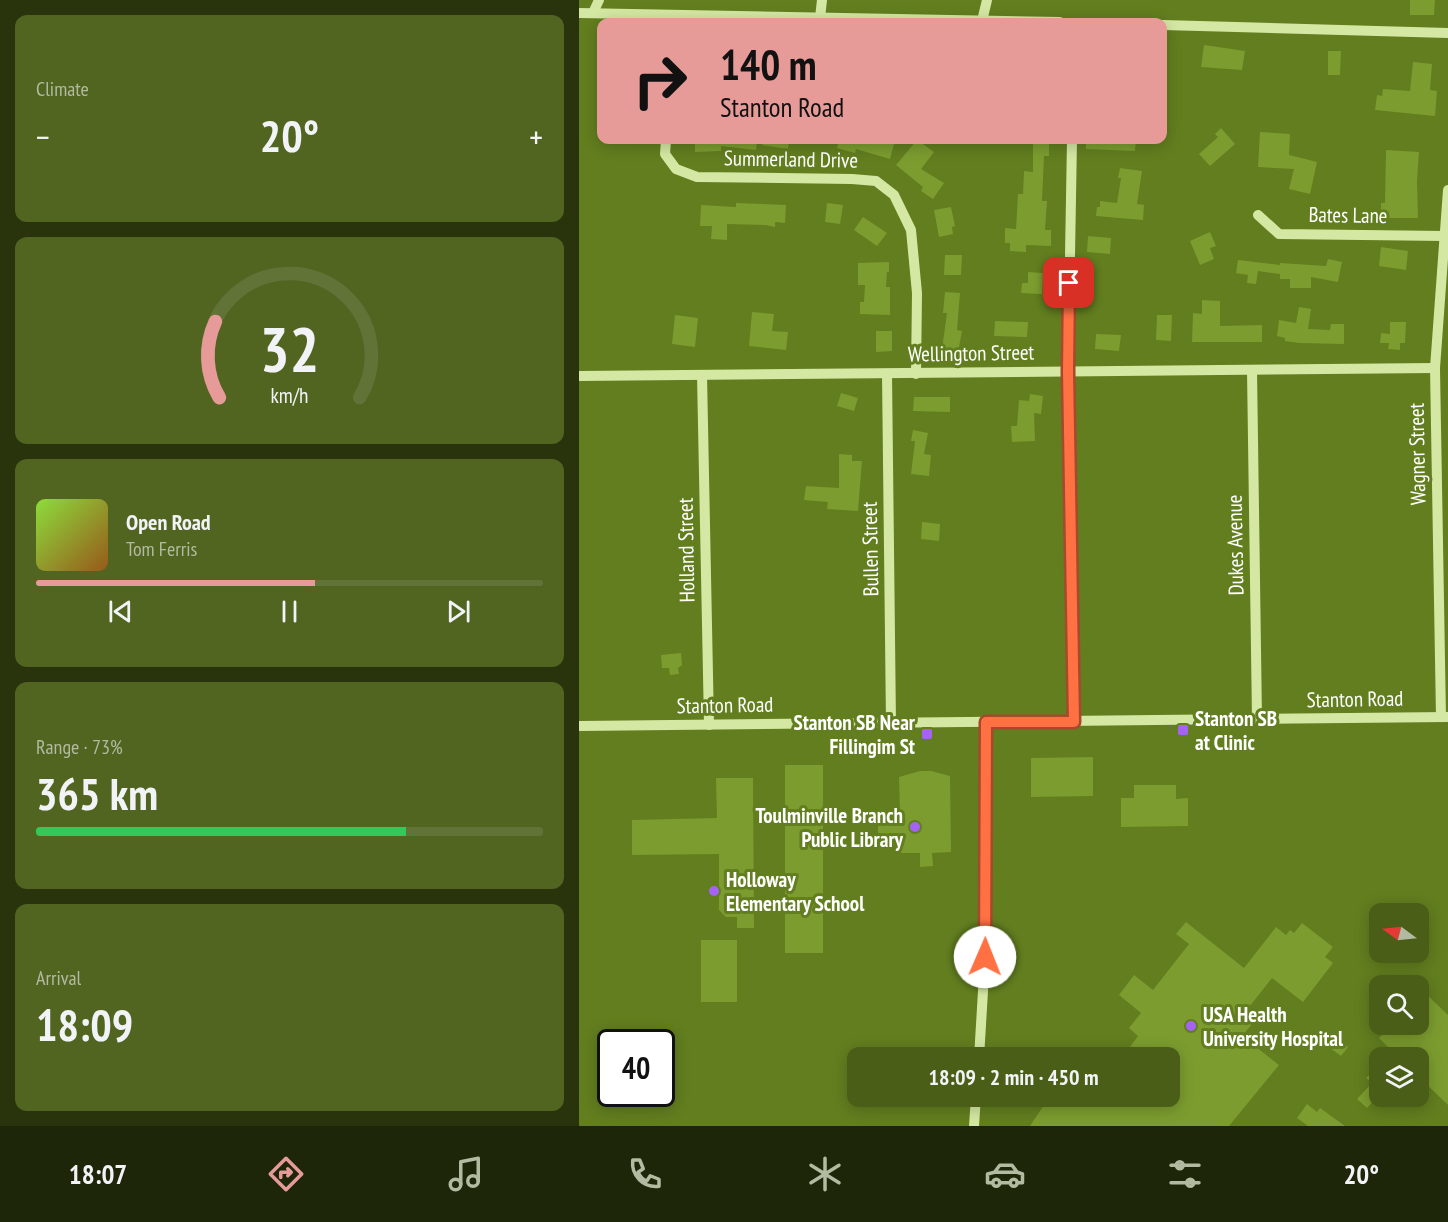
<!DOCTYPE html>
<html lang="en">
<head>
<meta charset="utf-8">
<style>
  body { margin:0; font-family:"PT Sans Narrow",sans-serif; background:#516420; color:#f1f3f6; height:100vh; display:flex; flex-direction:column; font-size:22px; white-space:nowrap }
  * { box-sizing:border-box; margin:0 }
  p { font-size:20px; color:#b2baa1 }
  .icon { flex:none; width:33px; height:33px; fill:none; stroke:currentColor; stroke-width:2; stroke-linecap:round; stroke-linejoin:round }
  .map { position:relative; flex:1; overflow:hidden }
  .sheet { display:flex; flex-direction:column; gap:15px; padding:15px; background:#29340d; width:579px }
  .sheet>* { flex:none }
  .banner { position:absolute; left:18px; top:18px; width:570px; height:126px; border-radius:12px; box-shadow:0 3px 15px #0003; background:#e69b98; color:#111; overflow:hidden }
  .needle { width:39px; rotate:285deg }
  .tools { position:absolute; left:790px; top:903px; display:grid; gap:12px }
  .tools a { display:grid; place-items:center; width:60px; height:60px; border-radius:12px; background:#4a5e17; box-shadow:0 3px 15px #0003; font-size:30px }
  .speed { position:absolute; left:18px; top:1029px; display:flex; gap:12px; font-size:30px; font-weight:700; text-align:center }
  .speed>* { display:grid; place-content:center; width:78px; height:78px; border-radius:50%; background:#4a5e17; box-shadow:0 3px 15px #0003; line-height:1 }
  .speed .limit { border:3px solid #111; border-radius:9px; background:#fff; color:#111 }
  .pin { position:absolute; display:grid; place-items:center; width:51px; height:51px; color:#fff; margin:-26px; border-radius:12px; box-shadow:0 3px 9px #0006 }
  .me { position:absolute; width:66px; margin:-33px; rotate:1deg; stroke-linejoin:round; filter:drop-shadow(0 0 4px #0008) }
  .turn { display:flex; align-items:center; gap:21px; height:126px; padding:0 24px; font-size:27px }
  .turn .icon { width:78px; height:78px; stroke-width:2.5 }
  .turn b { display:block; font-size:42px; line-height:51px }
  .big { font-size:45px; font-weight:800; line-height:1.1 }
  .sheet .card { flex:1; display:flex; flex-direction:column; justify-content:center; gap:9px; min-width:0; padding:0 21px; border-radius:12px; background:#516420 }
  .sheet .dial { align-items:center; gap:0 }
  .dial svg { height:156px; overflow:visible; fill:none; stroke:#617336; stroke-width:7; stroke-linecap:round; text-anchor:middle }
  .dial text { fill:#f1f3f6; stroke:none }
  .song { display:flex; align-items:center; gap:18px }
  .cover { width:72px; height:72px; border-radius:9px; background:linear-gradient(135deg,hsl(90 70% 55%),hsl(30 70% 35%)) }
  .played { height:6px; border-radius:3px; background:linear-gradient(90deg,#e69b98 55%,#617336 55%) }
  .keys { display:flex; justify-content:space-around; direction:ltr }
  .heat { display:flex; justify-content:space-between; align-items:center; font-size:33px; direction:ltr }
  .charge { height:9px; border-radius:4px; background:linear-gradient(90deg,#34c759 73%,#617336 0) }
  .trip { position:absolute; left:268px; top:1047px; width:333px; height:60px; border-radius:12px; background:#4a5e17; box-shadow:0 3px 15px #0003; font-weight:800; line-height:60px; text-align:center }
  .tabs { display:flex; height:96px; justify-content:space-around; align-items:center; background:#1e2609; color:#b2baa1 }
  .tabs .icon { width:42px; height:42px }
  .tabs .on { color:#e69b98 }
  .tabs b { font-size:27px; color:#f1f3f6 }
  main { display:flex; flex:1; min-height:0 }
  .map>svg:first-child { display:block }
  .building { fill:#7c9c2f }
  .lines { fill:none; stroke-linecap:round; stroke-linejoin:round }
  .minor { stroke:#d4e8a3; stroke-width:10 }
  .route-casing { stroke:#a6492c; stroke-width:15 }
  .route { stroke:#ff7043; stroke-width:10 }
  .poi-dot { fill:#a563f6; stroke:#627e1f; stroke-width:2 }
  .labels { text-anchor:middle; dominant-baseline:central; stroke-width:6; stroke-linejoin:round; paint-order:stroke }
  .street-label { font-size:21px; fill:#fff; stroke:#627e1f }
  .poi-label { font-size:21px; font-weight:bold; fill:#fff; stroke:#627e1f; text-anchor:start }
</style>
</head>
<body>
<main>
<section class="sheet">
<div class="card"><p>Climate</p>
<div class="heat"><a>−</a><b class="big">20°</b><a>+</a></div>
</div>
<div class="card dial"><svg viewBox="0 0 100 80">
<path d="M14 69A42 42 0 1 1 86 69"/>
<path d="M14 69A42 42 0 0 1 12 30" stroke="#e69b98"/>
<text x="50" y="56" font-size="32" font-weight="700">32</text>
<text x="50" y="72" font-size="11">km/h</text>
</svg></div>
<div class="card">
<div class="song"><i class="cover"></i><div><b>Open Road</b><p>Tom Ferris</p></div></div>
<div class="played"></div>
<div class="keys"><svg class="icon" aria-label="previous" viewBox="0 0 24 24"><path d="M18 5L8 12l10 7zM5 5v14"/></svg><svg class="icon" aria-label="pause" viewBox="0 0 24 24"><path d="M8 5v14M16 5v14"/></svg><svg class="icon" aria-label="next" viewBox="0 0 24 24"><path d="M6 5l10 7-10 7zM19 5v14"/></svg></div>
</div>
<div class="card"><p>Range · 73%</p><b class="big">365 km</b><div class="charge"></div></div>
<div class="card"><p>Arrival</p><b class="big">18:09</b></div>
</section>
<div class="map">
<svg width="869" height="1126" viewBox="0 0 869 1126">
  <rect width="100%" height="100%" fill="#627e1f"/>
  <g class="building">
    <path d="M 831,0 L 856,0 L 855,15 L 831,15 Z"/>
    <path d="M 625,45 L 666,51 L 663,70 L 622,67 Z"/>
    <path d="M 749,51 L 762,51 L 761,75 L 749,75 Z"/>
    <path d="M 834,62 L 853,64 L 851,90 L 858,91 L 856,116 L 796,110 L 798,95 L 803,96 L 804,89 L 831,91 Z"/>
    <path d="M 642,128 L 656,144 L 631,166 L 620,154 L 639,137 L 636,134 Z"/>
    <path d="M 681,132 L 711,134 L 710,155 L 738,162 L 731,194 L 710,189 L 715,169 L 679,167 Z"/>
    <path d="M 116,140 L 178,140 L 177,150 L 142,146 L 142,151 L 116,152 Z"/>
    <path d="M 184,140 L 210,140 L 209,149 L 183,145 Z"/>
    <path d="M 260,140 L 316,140 L 311,159 L 277,149 L 276,153 L 258,148 Z"/>
    <path d="M 338,140 L 355,152 L 342,169 L 365,183 L 354,199 L 342,191 L 344,187 L 317,165 Z"/>
    <path d="M 454,140 L 470,140 L 470,156 L 465,156 L 463,201 L 468,201 L 466,230 L 472,230 L 472,246 L 447,245 L 447,252 L 431,251 L 431,243 L 426,243 L 426,228 L 437,229 L 439,194 L 444,194 L 445,171 L 454,172 Z"/>
    <path d="M 507,140 L 557,140 L 556,151 L 507,149 Z"/>
    <path d="M 807,150 L 840,152 L 838,181 L 839,218 L 802,218 L 802,203 L 806,203 Z"/>
    <path d="M 541,168 L 563,171 L 558,204 L 565,205 L 564,220 L 517,216 L 518,207 L 521,207 L 521,201 L 538,203 L 542,178 L 539,178 Z"/>
    <path d="M 157,203 L 207,205 L 206,223 L 196,222 L 196,227 L 187,225 L 148,224 L 148,240 L 132,239 L 133,226 L 121,226 L 122,205 L 157,207 Z"/>
    <path d="M 248,203 L 264,205 L 261,224 L 246,222 Z"/>
    <path d="M 372,207 L 376,226 L 373,227 L 374,234 L 360,237 L 355,210 Z"/>
    <path d="M 284,217 L 308,233 L 298,246 L 275,230 Z"/>
    <path d="M 631,232 L 637,246 L 631,248 L 635,259 L 621,265 L 611,241 Z"/>
    <path d="M 509,236 L 532,238 L 531,254 L 508,252 Z"/>
    <path d="M 802,247 L 829,251 L 827,270 L 800,266 Z"/>
    <path d="M 366,255 L 383,255 L 382,275 L 365,275 Z"/>
    <path d="M 749,259 L 763,262 L 759,282 L 732,277 L 732,288 L 711,288 L 711,279 L 701,279 L 701,274 L 679,271 L 677,284 L 668,283 L 669,275 L 657,273 L 659,260 L 701,265 L 701,263 L 747,266 Z"/>
    <path d="M 310,262 L 310,272 L 308,272 L 307,287 L 311,287 L 311,315 L 281,314 L 281,302 L 285,302 L 286,285 L 279,285 L 279,263 Z"/>
    <path d="M 449,272 L 464,273 L 463,294 L 442,293 L 443,283 L 449,283 Z"/>
    <path d="M 366,292 L 381,293 L 378,330 L 383,331 L 379,352 L 363,349 L 368,313 L 364,313 Z"/>
    <path d="M 623,300 L 641,301 L 641,326 L 683,325 L 683,342 L 613,342 L 614,313 L 623,314 Z"/>
    <path d="M 720,307 L 732,309 L 729,329 L 751,330 L 752,324 L 765,324 L 765,344 L 721,343 L 706,341 L 706,338 L 698,336 L 700,320 L 717,323 Z"/>
    <path d="M 173,312 L 195,314 L 193,331 L 209,332 L 207,350 L 170,346 Z"/>
    <path d="M 96,315 L 119,318 L 116,347 L 93,344 Z"/>
    <path d="M 578,315 L 593,315 L 592,341 L 577,340 Z"/>
    <path d="M 416,321 L 449,322 L 448,337 L 415,336 Z"/>
    <path d="M 811,322 L 827,322 L 826,343 L 821,343 L 821,350 L 809,349 L 810,343 L 801,343 L 802,333 L 811,334 Z"/>
    <path d="M 297,331 L 313,331 L 313,351 L 297,352 Z"/>
    <path d="M 517,334 L 542,335 L 540,351 L 516,349 Z"/>
    <path d="M 262,393 L 279,398 L 275,411 L 258,406 Z"/>
    <path d="M 451,394 L 464,396 L 462,414 L 455,413 L 456,441 L 433,442 L 432,426 L 438,426 L 440,400 L 450,401 Z"/>
    <path d="M 335,397 L 371,397 L 371,412 L 334,411 Z"/>
    <path d="M 334,430 L 349,433 L 345,454 L 352,455 L 350,476 L 332,474 L 336,441 L 332,441 Z"/>
    <path d="M 260,454 L 273,455 L 273,461 L 283,461 L 279,511 L 248,509 L 249,502 L 225,500 L 227,486 L 260,488 Z"/>
    <path d="M 343,522 L 361,524 L 360,541 L 342,539 Z"/>
    <path d="M 102,653 L 103,665 L 99,668 L 100,674 L 91,675 L 90,668 L 83,668 L 82,655 Z"/>
    <path d="M 514,757 L 514,796 L 452,797 L 452,758 Z"/>
    <rect x="206" y="765" width="38" height="188"/>
    <path d="M 341,771 L 352,771 L 371,776 L 372,852 L 353,853 L 354,866 L 341,867 L 341,853 L 322,853 L 322,841 L 299,841 L 299,814 L 321,814 L 320,777 Z"/>
    <path d="M 137,778 L 174,778 L 175,928 L 158,928 L 158,917 L 147,917 L 140,910 L 140,854 L 53,855 L 53,820 L 138,818 Z"/>
    <path d="M 555,785 L 597,785 L 597,799 L 609,798 L 609,826 L 542,827 L 542,798 L 555,798 Z"/>
    <path d="M 607,922 L 665,968 L 697,927 L 707,935 L 711,930 L 715,933 L 723,923 L 754,947 L 746,957 L 754,963 L 724,1002 L 693,978 L 663,1016 L 673,1024 L 663,1036 L 700,1065 L 650,1126 L 451,1126 L 471,1096 L 591,1096 L 591,1058 L 543,1058 L 559,1036 L 550,1028 L 562,1013 L 540,995 L 555,975 L 574,990 L 610,944 L 597,934 Z"/>
    <rect x="122" y="940" width="36" height="62"/>
    <path d="M 845,992 L 869,1015 L 869,1105 L 840,1077 L 840,1058 L 820,1058 L 800,1038 L 814,1024 L 840,1024 L 840,997 Z"/>
    <path d="M 757,1037 L 769,1047 L 762,1056 L 750,1047 Z"/>
    <path d="M 796,1069 L 801,1074 L 801,1094 L 788,1108 L 778,1099 L 793,1083 L 787,1078 Z"/>
    <path d="M 728,1104 L 738,1112 L 741,1108 L 766,1126 L 729,1126 L 718,1118 Z"/>
  </g>
  <g class="lines">
    <g class="minor">
      <path d="M 0,13 L 481,22"/>
      <path d="M 14,13 L 20,0"/>
      <path d="M 241,18 L 243,0"/>
      <path d="M 403,21 L 408,0"/>
      <path d="M 584,25 L 869,33"/>
      <path d="M 87,140 L 86,154 L 97,169 L 118,177 L 273,179 L 297,181 L 315,195 L 332,230 L 338,293 L 337,374"/>
      <path d="M 493,140 L 489,371 L 495,722"/>
      <path d="M 679,215 L 700,234 L 866,236"/>
      <path d="M 673,370 L 678,719"/>
      <path d="M 308,374 L 312,724"/>
      <path d="M 123,375 L 130,725"/>
      <path d="M 0,376 L 856,368"/>
      <path d="M 862,717 L 856,368 L 869,190"/>
      <path d="M 0,726 L 869,717"/>
      <path d="M 400,1058 L 407,941 L 407,722"/>
      <path d="M 395,1126 L 397,1096"/>
    </g>
  </g>
  <g class="lines">
    <g class="route-casing">
      <path id="route" d="M 406,957 L 407,722 L 495,722 L 489,371 L 490,283"/>
    </g>
    <use href="#route" class="route"/>
  </g>
  <g class="poi-dot">
    <rect x="598" y="724" width="12" height="12" rx="3"/>
    <rect x="342" y="728" width="12" height="12" rx="3"/>
    <circle cx="336" cy="827" r="6"/>
    <circle cx="135" cy="891" r="6"/>
    <circle cx="612" cy="1026" r="6"/>
  </g>
  <g class="labels">
    <g class="street-label">
      <text transform="translate(212 159) rotate(1)">Summerland Drive</text>
      <text transform="translate(769 215) rotate(1)">Bates Lane</text>
      <text transform="translate(392 353) rotate(-1)">Wellington Street</text>
      <text transform="translate(838 454) rotate(-91)">Wagner Street</text>
      <text transform="translate(656 545) rotate(-91)">Dukes Avenue</text>
      <text transform="translate(291 549) rotate(-91)">Bullen Street</text>
      <text transform="translate(107 550) rotate(-91)">Holland Street</text>
      <text transform="translate(776 699) rotate(-1)">Stanton Road</text>
      <text transform="translate(146 705) rotate(-1)">Stanton Road</text>
    </g>
    <g class="poi-label">
      <text x="616" y="718">Stanton SB<tspan x="616" dy="24">at Clinic</tspan></text>
      <text x="336" y="722" text-anchor="end">Stanton SB Near<tspan x="336" dy="24">Fillingim St</tspan></text>
      <text x="324" y="815" text-anchor="end">Toulminville Branch<tspan x="324" dy="24">Public Library</tspan></text>
      <text x="147" y="879">Holloway<tspan x="147" dy="24">Elementary School</tspan></text>
      <text x="624" y="1014">USA Health<tspan x="624" dy="24">University Hospital</tspan></text>
    </g>
  </g>
</svg>
<div class="tools">
<a><svg class="needle" viewBox="-14 -14 28 28"><path d="M0-13l5 13h-10z" fill="#e53935"/><path d="M0 13l5-13h-10z" fill="#b2baa1"/></svg></a>
<a><svg class="icon" aria-label="search" viewBox="0 0 24 24"><circle cx="10" cy="10" r="6"/><path d="M15 15l6 6"/></svg></a>
<a><svg class="icon" aria-label="layers" viewBox="0 0 24 24"><path d="M12 4l9 5-9 5-9-5zM3 14l9 5 9-5"/></svg></a>
</div>
<div class="speed"><div class="limit">40</div></div>
<div class="pin" style="left:490px;top:283px;background:#d93025"><svg class="icon" aria-label="arrive" viewBox="0 0 24 24"><path d="M6 21V4h12l-3 4 3 4H6"/></svg></div>
<svg class="me" style="left:406px;top:957px" viewBox="-20 -20 40 40"><circle r="19" fill="#fff"/><path d="M0-13L10 11 0 6-10 11z" fill="#ff7043"/></svg>
<div class="trip">18:09 · 2 min · 450 m</div>
<div class="banner">
<div class="turn"><svg class="icon" aria-label="right" viewBox="0 0 24 24"><path d="M7 20v-9h11M14 6l5 5-5 5"/></svg><div><b>140 m</b>Stanton Road</div></div>
</div>
</div>
</main>
<nav class="tabs">
<b>18:07</b>
<svg class="icon on" aria-label="directions" viewBox="0 0 24 24"><path d="M12 3l9 9-9 9-9-9zM9 14v-3h6M13 9l2 2-2 2"/></svg>
<svg class="icon" aria-label="music" viewBox="0 0 24 24"><path d="M9 18V5l10-2v13"/><circle cx="6" cy="18" r="3"/><circle cx="16" cy="16" r="3"/></svg>
<svg class="icon" aria-label="phone" viewBox="0 0 24 24"><path d="M5 4h4l2 5-3 2q2 4 5 5l2-3 5 2v4C11 20 4 13 5 4z"/></svg>
<svg class="icon" aria-label="climate" viewBox="0 0 24 24"><path d="M12 3v18M4 7l16 10M4 17L20 7"/></svg>
<svg class="icon" aria-label="car" viewBox="0 0 24 24"><path d="M5 17H2v-5l4-1 3-4h7l3 4 3 1v5h-3M9 17h6M6 11h13"/><circle cx="7" cy="17" r="2"/><circle cx="17" cy="17" r="2"/></svg>
<svg class="icon" aria-label="filters" viewBox="0 0 24 24"><path d="M4 7h16M4 17h16"/><circle cx="9" cy="7" r="2"/><circle cx="15" cy="17" r="2"/></svg>
<b>20°</b>
</nav>
</body>
</html>
